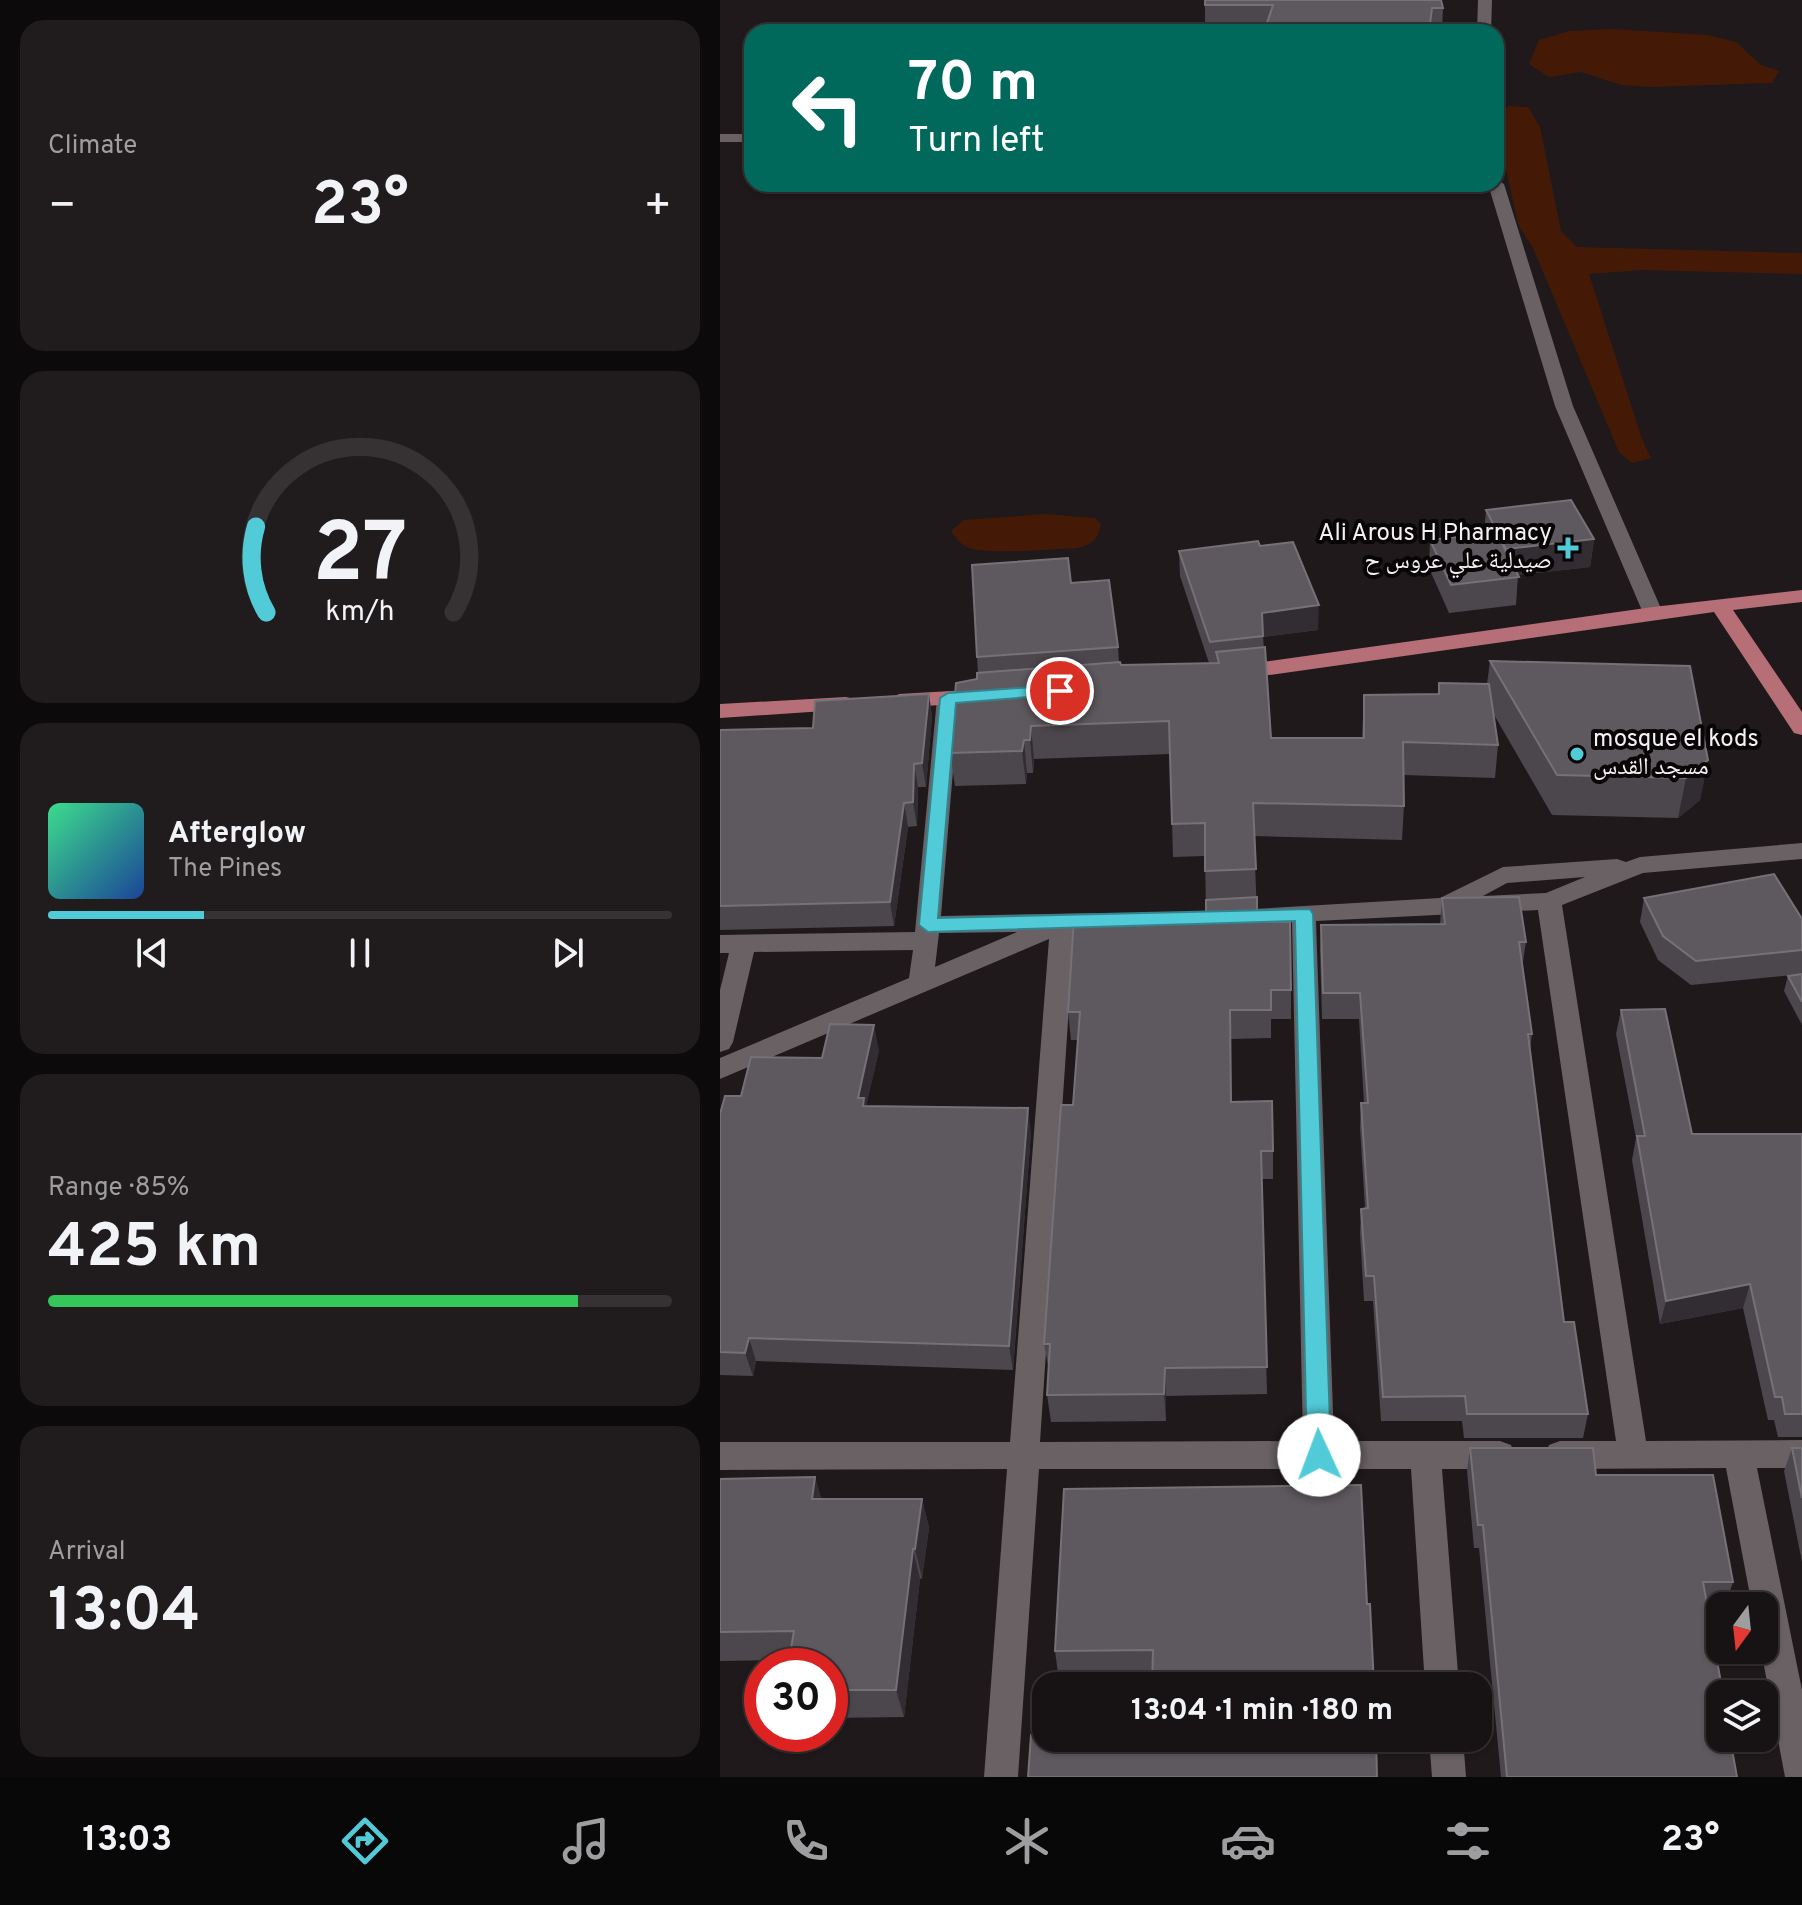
<!DOCTYPE html>
<html lang="en">
<head>
<meta charset="utf-8">
<style>
  body { margin:0; font-family:Overpass,"Noto Naskh Arabic",sans-serif; background:#201c1e; color:#f1f3f6; height:100vh; display:flex; flex-direction:column; font-size:30px; white-space:nowrap }
  * { box-sizing:border-box; margin:0 }
  p { font-size:26px; color:#9e9ea0 }
  .icon { flex:none; width:44px; height:44px; fill:none; stroke:currentColor; stroke-width:2; stroke-linecap:round; stroke-linejoin:round }
  .map { position:relative; flex:1; overflow:hidden }
  .details { display:flex; flex-direction:column; gap:20px; padding:20px; background:#0d0a0c; width:720px }
  .details>* { flex:none }
  .hud { position:absolute; left:24px; top:24px; width:760px; height:168px; border-radius:24px; box-shadow:0 2px 6px #0004,0 0 0 2px #363234; background:#00695c; color:#fff; overflow:hidden }
  .needle { width:52px; rotate:195deg }
  .tools { position:absolute; left:986px; top:1592px; display:grid; gap:16px }
  .tools a { display:grid; place-items:center; width:72px; height:72px; border-radius:16px; background:#171315; box-shadow:0 2px 6px #0004,0 0 0 2px #363234; font-size:40px }
  .speed { position:absolute; left:24px; top:1648px; display:flex; gap:16px; font-size:40px; font-weight:700; text-align:center }
  .speed>* { display:grid; place-content:center; width:104px; height:104px; border-radius:50%; background:#171315; box-shadow:0 2px 6px #0004,0 0 0 2px #363234; line-height:1 }
  .speed .limit { border:12px solid #d22; background:#fff; color:#111 }
  .pin { position:absolute; display:grid; place-items:center; width:68px; height:68px; color:#fff; margin:-34px; border:4px solid #fff; border-radius:50%; box-shadow:0 2px 8px #0007 }
  .me { position:absolute; width:88px; margin:-44px; rotate:358deg; stroke-linejoin:round; filter:drop-shadow(0 0 6px #0008) }
  .turn { display:flex; align-items:center; gap:28px; height:168px; padding:0 32px; font-size:36px }
  .turn .icon { width:104px; height:104px; stroke-width:2.5 }
  .turn b { display:block; font-size:56px; line-height:68px }
  .big { font-size:60px; font-weight:700; line-height:1.1 }
  .details .card { flex:1; display:flex; flex-direction:column; justify-content:center; gap:12px; min-width:0; padding:0 28px; border-radius:24px; background:#201c1e }
  .details .dial { align-items:center; gap:0 }
  .dial svg { height:208px; overflow:visible; fill:none; stroke:#363234; stroke-width:7; stroke-linecap:round; text-anchor:middle }
  .dial text { fill:#f1f3f6; stroke:none }
  .song { display:flex; align-items:center; gap:24px }
  .cover { width:96px; height:96px; border-radius:12px; background:linear-gradient(135deg,hsl(150 70% 55%),hsl(220 70% 35%)) }
  .played { height:8px; border-radius:4px; background:linear-gradient(90deg,#52cbd9 25%,#363234 25%) }
  .keys { display:flex; justify-content:space-around; direction:ltr }
  .heat { display:flex; justify-content:space-between; align-items:center; font-size:44px; direction:ltr }
  .charge { height:12px; border-radius:6px; background:linear-gradient(90deg,#34c759 85%,#363234 0) }
  .trip { position:absolute; left:312px; top:1672px; width:460px; height:80px; border-radius:24px; background:#171315; box-shadow:0 2px 6px #0004,0 0 0 2px #363234; font-weight:700; line-height:80px; text-align:center }
  .tabs { display:flex; height:128px; justify-content:space-around; align-items:center; background:#090808; color:#9e9ea0 }
  .tabs .icon { width:56px; height:56px }
  .tabs .selected { color:#52cbd9 }
  .tabs b { font-size:36px; color:#f1f3f6 }
  main { display:flex; flex:1; min-height:0 }
  .map>svg:first-child { display:block }
  .green { fill:#441a06 }
  .lines { fill:none; stroke-linecap:round; stroke-linejoin:round }
  .minor { fill:#696164; fill-rule:evenodd }
  .major { fill:#b66f76; fill-rule:evenodd }
  .wall { fill:#4c474d }
  .shaded-wall { fill:#322d32 }
  .building { fill:#5e595e; stroke:#767176; stroke-width:2 }
  .route { fill:#52cbd9; stroke:#35848d; stroke-width:2 }
  .poi-dot { fill:#52cbd9; stroke:#070506; stroke-width:3 }
  .labels { text-anchor:middle; dominant-baseline:central; stroke-width:8; stroke-linejoin:round; paint-order:stroke }
  .poi-label { font-size:24px; fill:#f5f0f3; stroke:#070506; text-anchor:end }
</style>
</head>
<body>
<main>
<section class="details">
<div class="card"><p>Climate</p>
<div class="heat"><a>−</a><b class="big">23°</b><a>+</a></div>
</div>
<div class="card dial"><svg viewBox="0 0 100 80">
<path d="M14 69A42 42 0 1 1 86 69"/>
<path d="M14 69A42 42 0 0 1 10 36" stroke="#52cbd9"/>
<text x="50" y="56" font-size="32" font-weight="700">27</text>
<text x="50" y="72" font-size="11">km/h</text>
</svg></div>
<div class="card">
<div class="song"><i class="cover"></i><div><b>Afterglow</b><p>The Pines</p></div></div>
<div class="played"></div>
<div class="keys"><svg class="icon" aria-label="previous" viewBox="0 0 24 24"><path d="M18 5L8 12l10 7zM5 5v14"/></svg><svg class="icon" aria-label="pause" viewBox="0 0 24 24"><path d="M8 5v14M16 5v14"/></svg><svg class="icon" aria-label="next" viewBox="0 0 24 24"><path d="M6 5l10 7-10 7zM19 5v14"/></svg></div>
</div>
<div class="card"><p>Range · 85%</p><b class="big">425 km</b><div class="charge"></div></div>
<div class="card"><p>Arrival</p><b class="big">13:04</b></div>
</section>
<div class="map">
<svg width="1082" height="1777" viewBox="0 0 1082 1777">
  <rect width="100%" height="100%" fill="#1f191c"/>
  <g class="green">
    <path d="M 892,29 L 988,35 L 1016,42 L 1041,65 L 1059,71 L 1052,83 L 930,87 L 901,85 L 861,72 L 829,77 L 809,64 L 819,40 L 850,31 Z"/>
    <path d="M 790,106 L 808,107 L 820,127 L 841,231 L 857,247 L 1082,253 L 1082,274 L 922,270 L 869,274 L 922,439 L 931,458 L 912,463 L 899,452 L 813,248 L 798,224 L 776,124 L 776,112 Z"/>
    <path d="M 326,514 L 375,518 L 381,524 C 378,540 373,544 357,548 C 333,549 270,555 249,548 C 241,545 236,538 231,531 L 244,520 Z"/>
  </g>
  <g class="lines">
    <g class="minor">
      <path d="M 758,0 L 772,0 L 771,32 L 757,32 Z"/>
      <rect x="0" y="134" width="32" height="8"/>
      <path d="M 776,179 L 784,184 L 853,406 L 943,613 L 940,617 L 926,617 L 923,613 L 835,406 L 768,184 L 776,184 Z"/>
      <path d="M 228,691 L 239,698 L 221,916 L 384,913 L 393,916 L 396,922 L 393,928 L 354,931 L 320,1442 L 583,1441 L 572,922 L 508,926 L 499,923 L 496,917 L 499,911 L 720,898 L 783,867 L 897,859 L 906,862 L 920,857 L 1082,843 L 1082,859 L 923,873 L 842,905 L 926,1441 L 1082,1440 L 1082,1468 L 1037,1468 L 1082,1690 L 1082,1777 L 1065,1777 L 1041,1650 L 1044,1650 L 1044,1606 L 1032,1606 L 1006,1468 L 840,1469 L 829,1465 L 825,1455 L 829,1445 L 840,1441 L 896,1441 L 818,910 L 596,921 L 614,1441 L 780,1441 L 791,1445 L 795,1455 L 791,1465 L 780,1469 L 722,1469 L 739,1686 L 705,1686 L 691,1469 L 319,1469 L 298,1777 L 264,1777 L 287,1469 L 0,1470 L 0,1442 L 290,1442 L 329,939 L 0,1079 L 0,1058 L 189,978 L 193,950 L 34,952 L 13,1042 L 9,1049 L 0,1052 L 0,990 L 9,953 L 0,953 L 0,935 L 195,932 L 217,698 ZM 865,877 L 826,893 L 763,896 L 787,883 ZM 297,932 L 215,967 L 219,933 Z"/>
      <path d="M 709,1738 L 743,1738 L 746,1777 L 712,1777 Z"/>
    </g>
    <g class="major">
      <path d="M 1082,590 L 1082,602 L 1013,610 L 1082,712 L 1082,735 L 1074,733 L 994,612 L 514,680 L 503,673 L 514,666 L 933,607 Z"/>
      <path d="M 266,689 L 274,691 L 277,696 L 274,701 L 179,708 L 168,701 L 179,694 Z"/>
      <path d="M 126,697 L 134,699 L 137,704 L 134,709 L 0,718 L 0,704 Z"/>
    </g>
  </g>
  <g class="wall">
    <path d="M 485,0 L 723,8 L 722,31 L 546,28 L 485,29 Z"/>
    <path d="M 766,510 L 874,539 L 870,567 L 798,575 L 796,605 L 729,613 L 709,568 L 710,540 L 764,534 Z"/>
    <path d="M 540,546 L 598,630 L 543,637 L 551,738 L 642,738 L 644,695 L 718,694 L 719,683 L 767,684 L 770,661 L 988,760 L 980,800 L 958,818 L 832,815 L 773,713 L 778,745 L 775,778 L 684,775 L 684,806 L 682,840 L 534,836 L 537,916 L 548,922 L 571,990 L 571,1019 L 551,1019 L 551,1038 L 511,1039 L 511,1102 L 553,1151 L 553,1179 L 542,1179 L 547,1394 L 446,1396 L 446,1421 L 331,1422 L 327,1395 L 329,1371 L 324,1344 L 353,1105 L 358,1040 L 351,1040 L 348,1012 L 486,915 L 485,856 L 453,857 L 450,754 L 314,759 L 313,773 L 307,773 L 306,784 L 235,786 L 230,753 L 257,679 L 258,673 L 257,657 L 351,583 L 398,647 L 399,662 L 401,665 L 489,663 L 460,576 L 459,551 Z"/>
    <path d="M 209,694 L 212,717 L 206,787 L 198,787 L 197,826 L 188,827 L 174,926 L 0,930 L 0,730 L 93,728 Z"/>
    <path d="M 722,898 L 806,942 L 802,968 L 812,1034 L 810,1050 L 844,1322 L 868,1414 L 863,1438 L 744,1438 L 742,1421 L 661,1421 L 653,1301 L 644,1301 L 640,1234 L 641,1209 L 645,1208 L 640,1128 L 641,1103 L 644,1103 L 639,1019 L 602,1019 L 600,950 L 601,925 L 720,924 Z"/>
    <path d="M 924,898 L 1082,919 L 1082,974 L 971,985 L 938,960 L 920,922 Z"/>
    <path d="M 1082,974 L 1082,1025 L 1064,991 L 1068,976 Z"/>
    <path d="M 901,1010 L 972,1134 L 1082,1134 L 1082,1437 L 1058,1437 L 1054,1420 L 1048,1420 L 1023,1308 L 940,1324 L 912,1160 L 916,1138 L 896,1034 Z"/>
    <path d="M 159,1050 L 146,1106 L 311,1132 L 293,1370 L 36,1361 L 33,1376 L 0,1375 L 0,1114 L 102,1058 Z"/>
    <path d="M 750,1448 L 876,1475 L 1013,1582 L 1006,1604 L 987,1604 L 1017,1777 L 781,1777 L 759,1548 L 754,1548 L 747,1471 Z"/>
    <path d="M 1072,1448 L 1082,1448 L 1082,1562 L 1064,1471 Z"/>
    <path d="M 95,1477 L 101,1499 L 202,1499 L 209,1528 L 202,1578 L 200,1579 L 184,1717 L 110,1718 L 110,1666 L 69,1660 L 0,1661 L 0,1479 Z"/>
    <path d="M 641,1485 L 432,1672 L 338,1673 L 335,1651 Z"/>
  </g>
  <g class="shaded-wall">
    <path d="M 874,539 L 870,567 L 783,577 L 786,549 Z"/>
    <path d="M 599,605 L 598,630 L 543,637 L 542,613 Z"/>
    <path d="M 209,694 L 212,717 L 206,787 L 202,763 Z"/>
    <path d="M 311,726 L 314,759 L 313,773 L 310,740 Z"/>
    <path d="M 304,740 L 307,773 L 306,784 L 302,751 Z"/>
    <path d="M 988,760 L 980,800 L 958,818 L 966,778 Z"/>
    <path d="M 194,764 L 198,787 L 197,826 L 193,802 Z"/>
    <path d="M 184,803 L 188,827 L 174,926 L 170,902 Z"/>
    <path d="M 154,1025 L 159,1050 L 146,1107 L 148,1130 L 138,1098 Z"/>
    <path d="M 308,1108 L 311,1132 L 293,1370 L 289,1346 Z"/>
    <path d="M 1030,1284 L 1023,1308 L 940,1324 L 946,1301 Z"/>
    <path d="M 29,1338 L 36,1361 L 33,1376 L 25,1353 Z"/>
    <path d="M 445,1368 L 446,1396 L 446,1421 L 444,1394 Z"/>
    <path d="M 95,1477 L 104,1507 L 92,1499 Z"/>
    <path d="M 202,1499 L 209,1528 L 202,1578 L 195,1549 Z"/>
    <path d="M 193,1549 L 200,1579 L 184,1717 L 176,1690 Z"/>
  </g>
  <g class="building">
    <path d="M 485,0 L 721,0 L 723,8 L 712,8 L 709,32 L 544,32 L 553,5 L 485,5 Z"/>
    <path d="M 851,500 L 874,539 L 786,549 L 766,510 Z"/>
    <path d="M 776,532 L 799,577 L 731,585 L 710,540 Z"/>
    <path d="M 538,541 L 540,546 L 573,542 L 599,605 L 542,613 L 543,636 L 490,642 L 459,551 Z"/>
    <path d="M 348,558 L 351,583 L 389,580 L 398,647 L 257,657 L 252,565 Z"/>
    <path d="M 545,647 L 551,738 L 644,738 L 644,695 L 719,694 L 719,683 L 769,684 L 778,745 L 683,742 L 684,806 L 533,803 L 536,869 L 485,871 L 485,823 L 452,824 L 449,721 L 311,726 L 310,740 L 304,740 L 302,751 L 230,753 L 236,683 L 257,679 L 257,673 L 400,662 L 401,665 L 499,663 L 496,652 Z"/>
    <path d="M 770,661 L 970,666 L 988,760 L 966,778 L 837,775 Z"/>
    <path d="M 209,694 L 202,763 L 194,764 L 193,802 L 184,803 L 170,902 L 0,906 L 0,730 L 93,728 L 95,701 Z"/>
    <path d="M 1054,874 L 1082,919 L 1082,950 L 976,961 L 943,936 L 924,898 Z"/>
    <path d="M 537,897 L 537,916 L 548,916 L 548,922 L 570,922 L 571,990 L 551,990 L 551,1010 L 510,1010 L 511,1102 L 552,1101 L 553,1151 L 541,1151 L 547,1367 L 445,1368 L 444,1394 L 327,1395 L 330,1344 L 324,1344 L 341,1105 L 353,1105 L 360,1012 L 348,1012 L 354,918 L 486,915 L 486,900 Z"/>
    <path d="M 799,897 L 806,942 L 799,942 L 812,1034 L 808,1034 L 844,1322 L 854,1322 L 868,1414 L 747,1414 L 745,1396 L 663,1397 L 654,1276 L 646,1276 L 641,1209 L 648,1208 L 641,1103 L 648,1103 L 640,993 L 603,993 L 601,925 L 725,924 L 722,898 Z"/>
    <path d="M 1082,974 L 1082,1002 L 1068,976 Z"/>
    <path d="M 945,1009 L 972,1134 L 1082,1134 L 1082,1414 L 1065,1414 L 1062,1397 L 1055,1397 L 1030,1284 L 946,1301 L 917,1136 L 925,1136 L 901,1010 Z"/>
    <path d="M 110,1024 L 154,1025 L 138,1098 L 144,1098 L 143,1106 L 308,1108 L 289,1346 L 29,1338 L 25,1353 L 0,1352 L 0,1114 L 5,1096 L 21,1096 L 31,1057 L 102,1058 Z"/>
    <path d="M 750,1448 L 873,1448 L 876,1475 L 993,1475 L 1013,1582 L 983,1582 L 1003,1694 L 1000,1694 L 1000,1738 L 1010,1738 L 1017,1777 L 787,1777 L 763,1525 L 758,1525 Z"/>
    <path d="M 1072,1448 L 1082,1448 L 1082,1498 Z"/>
    <path d="M 95,1477 L 92,1499 L 202,1499 L 195,1549 L 193,1549 L 176,1690 L 110,1690 L 110,1666 L 68,1666 L 74,1631 L 0,1632 L 0,1479 Z"/>
    <path d="M 641,1485 L 647,1604 L 650,1604 L 654,1686 L 432,1686 L 433,1650 L 335,1651 L 344,1489 Z"/>
    <path d="M 311,1735 L 326,1735 L 326,1738 L 656,1738 L 657,1777 L 308,1777 Z"/>
  </g>
  <path class="route" d="M 340,685 L 348,691 L 346,694 L 236,703 L 218,918 L 590,909 L 593,914 L 611,1455 L 607,1462 L 599,1465 L 591,1462 L 587,1455 L 575,921 L 208,932 L 199,925 L 220,698 L 228,693 Z"/>
  <g class="poi-dot">
    <path d="M844 536h8v8h8v8h-8v8h-8v-8h-8v-8h8z"/>
    <circle cx="857" cy="754" r="8"/>
  </g>
  <g class="labels">
    <g class="poi-label">
      <text x="832" y="534">Ali Arous H Pharmacy<tspan x="832" dy="28">صيدلية علي عروس ح</tspan></text>
      <text x="873" y="740" text-anchor="start">mosque el kods<tspan x="873" dy="28">مسجد القدس</tspan></text>
    </g>
  </g>
</svg>
<div class="tools">
<a><svg class="needle" viewBox="-14 -14 28 28"><path d="M0-13l5 13h-10z" fill="#e53935"/><path d="M0 13l5-13h-10z" fill="#9e9ea0"/></svg></a>
<a><svg class="icon" aria-label="layers" viewBox="0 0 24 24"><path d="M12 4l9 5-9 5-9-5zM3 14l9 5 9-5"/></svg></a>
</div>
<div class="speed"><div class="limit">30</div></div>
<div class="pin" style="left:340px;top:691px;background:#d93025"><svg class="icon" aria-label="arrive" viewBox="0 0 24 24"><path d="M6 21V4h12l-3 4 3 4H6"/></svg></div>
<svg class="me" style="left:599px;top:1455px" viewBox="-20 -20 40 40"><circle r="19" fill="#fff"/><path d="M0-13L10 11 0 6-10 11z" fill="#52cbd9"/></svg>
<div class="trip">13:04 · 1 min · 180 m</div>
<div class="hud">
<div class="turn"><svg class="icon" aria-label="left" viewBox="0 0 24 24"><path d="M17 20v-9H6M10 6l-5 5 5 5"/></svg><div><b>70 m</b>Turn left</div></div>
</div>
</div>
</main>
<nav class="tabs">
<b>13:03</b>
<svg class="icon selected" aria-label="directions" viewBox="0 0 24 24"><path d="M12 3l9 9-9 9-9-9zM9 14v-3h6M13 9l2 2-2 2"/></svg>
<svg class="icon" aria-label="music" viewBox="0 0 24 24"><path d="M9 18V5l10-2v13"/><circle cx="6" cy="18" r="3"/><circle cx="16" cy="16" r="3"/></svg>
<svg class="icon" aria-label="phone" viewBox="0 0 24 24"><path d="M5 4h4l2 5-3 2q2 4 5 5l2-3 5 2v4C11 20 4 13 5 4z"/></svg>
<svg class="icon" aria-label="climate" viewBox="0 0 24 24"><path d="M12 3v18M4 7l16 10M4 17L20 7"/></svg>
<svg class="icon" aria-label="car" viewBox="0 0 24 24"><path d="M5 17H2v-5l4-1 3-4h7l3 4 3 1v5h-3M9 17h6M6 11h13"/><circle cx="7" cy="17" r="2"/><circle cx="17" cy="17" r="2"/></svg>
<svg class="icon" aria-label="filters" viewBox="0 0 24 24"><path d="M4 7h16M4 17h16"/><circle cx="9" cy="7" r="2"/><circle cx="15" cy="17" r="2"/></svg>
<b>23°</b>
</nav>
</body>
</html>
